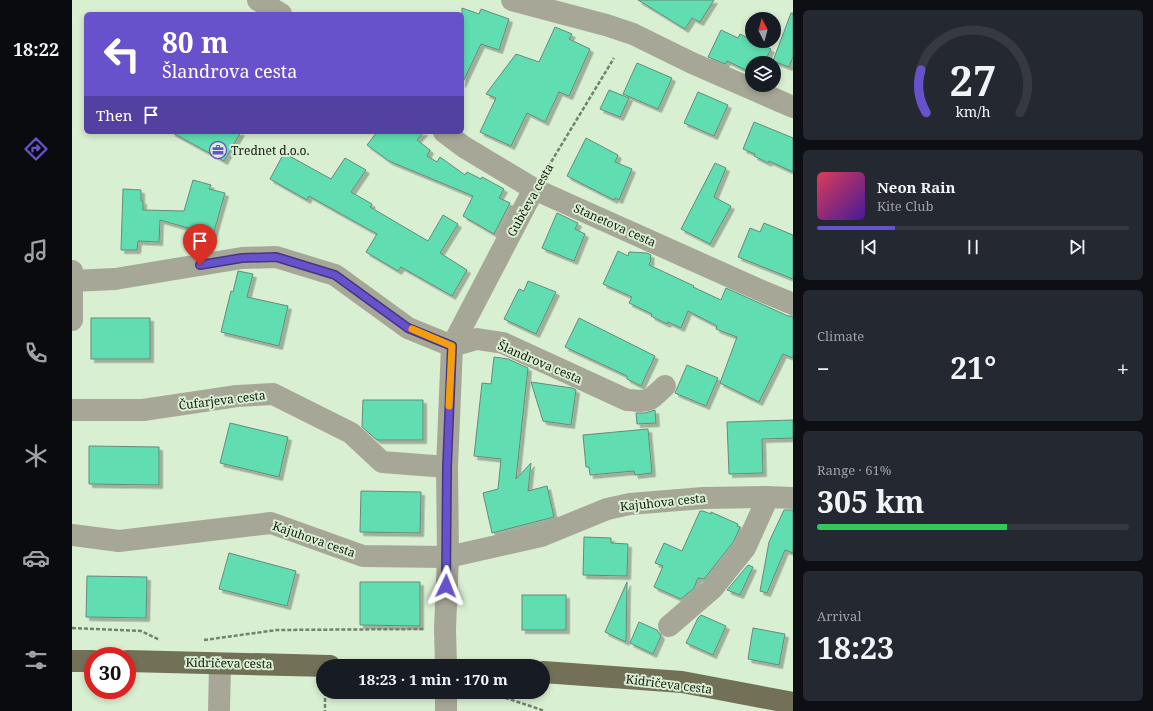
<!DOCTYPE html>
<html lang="en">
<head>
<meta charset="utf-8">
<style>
  body { margin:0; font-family:"Noto Serif",serif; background:#242831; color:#f1f3f6; height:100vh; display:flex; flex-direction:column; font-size:15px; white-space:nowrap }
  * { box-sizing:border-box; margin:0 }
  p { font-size:13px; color:#9ea1a6 }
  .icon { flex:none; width:22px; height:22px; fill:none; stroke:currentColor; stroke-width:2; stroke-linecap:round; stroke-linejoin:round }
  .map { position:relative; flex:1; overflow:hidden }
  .sheet { display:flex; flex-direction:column; gap:10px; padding:10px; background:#0d0f14; width:360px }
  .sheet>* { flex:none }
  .hud { position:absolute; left:12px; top:12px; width:380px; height:122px; border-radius:6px; box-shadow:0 2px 6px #0003; background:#6852cb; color:#fff; overflow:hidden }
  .needle { width:26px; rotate:354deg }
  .controls { position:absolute; left:673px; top:12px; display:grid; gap:8px }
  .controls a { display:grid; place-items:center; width:36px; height:36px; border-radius:50%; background:#171b24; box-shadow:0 2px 6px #0003; font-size:20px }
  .speed { position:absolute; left:12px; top:647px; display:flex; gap:8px; font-size:20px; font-weight:700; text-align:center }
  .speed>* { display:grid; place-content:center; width:52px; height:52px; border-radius:50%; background:#171b24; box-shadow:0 2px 6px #0003; line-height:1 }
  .speed .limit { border:6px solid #d22; background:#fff; color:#111 }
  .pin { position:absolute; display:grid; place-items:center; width:34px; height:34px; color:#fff; margin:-41px -17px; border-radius:50% 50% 50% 0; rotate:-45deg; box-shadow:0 0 4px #0007 }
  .pin .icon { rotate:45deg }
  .me { position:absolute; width:44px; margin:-22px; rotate:2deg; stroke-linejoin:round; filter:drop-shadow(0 0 3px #0008) }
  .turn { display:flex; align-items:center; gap:14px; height:84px; padding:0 12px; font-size:18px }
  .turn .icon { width:52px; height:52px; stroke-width:2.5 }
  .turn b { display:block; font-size:28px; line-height:34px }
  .then { display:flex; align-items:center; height:38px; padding:0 12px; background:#0003; gap:8px; font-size:15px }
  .big { font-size:30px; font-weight:700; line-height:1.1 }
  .sheet .widget { flex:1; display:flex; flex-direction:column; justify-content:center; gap:6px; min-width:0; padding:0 14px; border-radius:6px; background:#242831 }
  .sheet .dial { align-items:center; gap:0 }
  .dial svg { height:104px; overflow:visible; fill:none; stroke:#363941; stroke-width:7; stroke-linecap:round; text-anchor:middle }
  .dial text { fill:#f1f3f6; stroke:none }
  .song { display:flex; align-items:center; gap:12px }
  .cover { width:48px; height:48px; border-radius:6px; background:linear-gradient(135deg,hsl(350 70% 55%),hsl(260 70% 35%)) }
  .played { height:4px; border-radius:2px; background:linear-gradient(90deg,#6852cb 25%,#363941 25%) }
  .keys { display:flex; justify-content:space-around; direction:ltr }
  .heat { display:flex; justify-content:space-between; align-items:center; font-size:22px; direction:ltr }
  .charge { height:6px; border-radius:3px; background:linear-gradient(90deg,#34c759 61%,#363941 0) }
  .trip { position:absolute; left:244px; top:659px; width:234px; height:40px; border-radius:20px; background:#171b24; box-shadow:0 2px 6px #0003; font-weight:700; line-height:40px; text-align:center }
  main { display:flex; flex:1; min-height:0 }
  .menu { display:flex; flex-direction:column; width:72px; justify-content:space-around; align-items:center; background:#090b0e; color:#9ea1a6 }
  .menu .icon { width:28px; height:28px }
  .menu .current { color:#6852cb }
  .menu b { font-size:18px; color:#f1f3f6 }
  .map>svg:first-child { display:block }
  .building { fill:#61ddb1; stroke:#668a7b; filter:url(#shadow) }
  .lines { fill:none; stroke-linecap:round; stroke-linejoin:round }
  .path { stroke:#73826e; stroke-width:2.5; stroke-dasharray:4 2; stroke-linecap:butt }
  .minor { stroke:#a7a798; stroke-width:22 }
  .major { stroke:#727157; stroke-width:22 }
  .route-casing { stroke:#443584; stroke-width:10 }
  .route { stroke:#6852cb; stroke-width:7 }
  .slow { stroke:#f59e0b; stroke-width:7 }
  .labels { text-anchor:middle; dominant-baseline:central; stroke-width:4; stroke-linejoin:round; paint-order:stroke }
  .poi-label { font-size:12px; fill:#141c11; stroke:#d9efd1; text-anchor:start }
  .street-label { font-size:12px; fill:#141c11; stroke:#d9efd1 }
</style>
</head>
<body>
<main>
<nav class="menu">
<b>18:22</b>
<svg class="icon current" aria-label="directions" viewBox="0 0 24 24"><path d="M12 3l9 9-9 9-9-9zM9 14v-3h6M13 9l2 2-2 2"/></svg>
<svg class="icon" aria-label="music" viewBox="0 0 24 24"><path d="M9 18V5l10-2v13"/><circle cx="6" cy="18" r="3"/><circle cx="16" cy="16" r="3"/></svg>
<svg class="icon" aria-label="phone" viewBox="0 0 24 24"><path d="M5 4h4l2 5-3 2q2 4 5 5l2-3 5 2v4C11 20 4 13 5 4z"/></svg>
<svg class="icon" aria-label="climate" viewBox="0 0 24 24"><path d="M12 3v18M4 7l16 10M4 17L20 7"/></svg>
<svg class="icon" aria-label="car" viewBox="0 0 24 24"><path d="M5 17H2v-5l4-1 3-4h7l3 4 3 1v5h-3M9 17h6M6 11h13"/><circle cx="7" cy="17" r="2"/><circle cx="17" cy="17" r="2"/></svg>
<svg class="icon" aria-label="filters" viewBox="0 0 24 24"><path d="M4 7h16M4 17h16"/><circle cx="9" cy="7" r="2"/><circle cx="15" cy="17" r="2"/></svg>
</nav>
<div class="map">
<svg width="721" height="711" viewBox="0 0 721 711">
  <defs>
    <filter id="shadow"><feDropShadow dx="3.5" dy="3.5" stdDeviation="0" flood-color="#0004"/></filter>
  </defs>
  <rect width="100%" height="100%" fill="#d9efd1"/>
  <g class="building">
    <path d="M 566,0 L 642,0 L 628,22 L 620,18 L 613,29 Z"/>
    <path d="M 390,8 L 407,14 L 409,9 L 437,19 L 427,50 L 409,44 L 390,84 Z"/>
    <path d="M 719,13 L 721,13 L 721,57 L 717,67 L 701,61 Z"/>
    <path d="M 483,27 L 500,34 L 497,39 L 518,49 L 497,96 L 487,92 L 473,122 L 455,113 L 439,146 L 408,132 L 424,98 L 414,94 L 444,54 L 467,62 Z"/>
    <path d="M 649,30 L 666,38 L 668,34 L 680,40 L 680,41 L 683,41 L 699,49 L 692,63 L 680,63 L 680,73 L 655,61 L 653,64 L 636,57 Z"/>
    <path d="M 565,63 L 600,78 L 586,109 L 551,94 Z"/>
    <path d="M 537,90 L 557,98 L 548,117 L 528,109 Z"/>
    <path d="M 626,92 L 656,105 L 642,136 L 612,123 Z"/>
    <path d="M 682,122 L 721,138 L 721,172 L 697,161 L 696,163 L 682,156 L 683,154 L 671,149 Z"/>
    <path d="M 99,132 L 169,132 L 152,161 Z"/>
    <path d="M 305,132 L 352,132 L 345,140 L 358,150 L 355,156 L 365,162 L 368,157 L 393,175 L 395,172 L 409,179 L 410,177 L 432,189 L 427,198 L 438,203 L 422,234 L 391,216 L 401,196 L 317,161 L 295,145 Z"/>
    <path d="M 514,138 L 546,155 L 543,162 L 560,169 L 547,200 L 543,198 L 542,200 L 495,176 Z"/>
    <path d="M 212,153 L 259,179 L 273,158 L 294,170 L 279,192 L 300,204 L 298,207 L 356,241 L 371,215 L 386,224 L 368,253 L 395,270 L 380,296 L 329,267 L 326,271 L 294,252 L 305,234 L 237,196 L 235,200 L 198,179 Z"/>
    <path d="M 643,163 L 654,168 L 642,197 L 659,206 L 638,244 L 609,229 Z"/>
    <path d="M 121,180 L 139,185 L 137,189 L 153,193 L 141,235 L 88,220 L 87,242 L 66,241 L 65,250 L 49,250 L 51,189 L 69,190 L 69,201 L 71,201 L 71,210 L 112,211 Z"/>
    <path d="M 485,213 L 506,223 L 503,229 L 513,234 L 502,261 L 470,248 Z"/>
    <path d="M 692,223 L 721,235 L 721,279 L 666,257 L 678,228 L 688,232 Z"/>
    <path d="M 546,251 L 556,256 L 557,252 L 575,253 L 579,255 L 578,259 L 579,260 L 577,265 L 622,286 L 621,287 L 649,300 L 654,288 L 716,316 L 721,316 L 721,358 L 711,354 L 687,402 L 648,383 L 665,337 L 644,329 L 645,326 L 616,311 L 609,328 L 596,322 L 595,324 L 579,316 L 580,314 L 557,303 L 560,297 L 531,284 Z"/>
    <path d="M 166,271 L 181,274 L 175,297 L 216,306 L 207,346 L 149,332 L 159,291 L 161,292 Z"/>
    <path d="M 456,281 L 484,292 L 464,334 L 432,319 L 447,289 L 452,291 Z"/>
    <rect x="19" y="318" width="59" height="41"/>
    <path d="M 507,318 L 583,356 L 569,386 L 555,379 L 555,376 L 493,347 Z"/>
    <path d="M 422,357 L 436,359 L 456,368 L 444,479 L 459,463 L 456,491 L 475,486 L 482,517 L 420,533 L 411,493 L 426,489 L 429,459 L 402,456 L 410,383 L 419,384 Z"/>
    <path d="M 615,365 L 646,378 L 634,406 L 603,393 Z"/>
    <path d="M 459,382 L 500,388 L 504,390 L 499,425 L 471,421 Z"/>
    <path d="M 291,400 L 351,400 L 351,440 L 305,440 L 290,427 Z"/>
    <path d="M 583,410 L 584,423 L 565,424 L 564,413 L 573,413 Z"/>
    <path d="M 721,420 L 721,438 L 690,439 L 691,473 L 657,474 L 655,422 Z"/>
    <path d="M 158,423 L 216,437 L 207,477 L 148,463 Z"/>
    <path d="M 576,429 L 580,473 L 563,475 L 562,471 L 518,475 L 517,467 L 514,467 L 511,435 Z"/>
    <path d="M 17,446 L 87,447 L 87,485 L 17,484 Z"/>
    <path d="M 289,491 L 349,492 L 348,533 L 288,532 Z"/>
    <path d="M 712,510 L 721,510 L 721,553 L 713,550 L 695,593 L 688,591 L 697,542 Z"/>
    <path d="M 628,511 L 631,511 L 639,514 L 639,512 L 666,524 L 665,526 L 668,527 L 662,541 L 632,579 L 626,578 L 622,588 L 609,599 L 582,587 L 591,566 L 583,563 L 592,543 L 610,551 Z"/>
    <path d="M 512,537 L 539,538 L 539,543 L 556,544 L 555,576 L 511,575 Z"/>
    <path d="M 157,553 L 224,571 L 215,606 L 147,589 Z"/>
    <path d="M 676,565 L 681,567 L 668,595 L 655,590 Z"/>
    <path d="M 15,576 L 75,577 L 74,618 L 14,617 Z"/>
    <path d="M 288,582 L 348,582 L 348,626 L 288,625 Z"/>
    <path d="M 555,582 L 554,642 L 533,632 Z"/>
    <rect x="450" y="595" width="44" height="35"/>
    <path d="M 629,615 L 654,626 L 641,655 L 614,643 L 626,618 Z"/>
    <path d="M 567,622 L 585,630 L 589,636 L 581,654 L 558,643 Z"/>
    <path d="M 681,628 L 713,634 L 707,665 L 676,659 Z"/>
  </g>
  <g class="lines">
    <g class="path">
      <path d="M 473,172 L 542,58"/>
      <path d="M 0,628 L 69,631 L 88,640"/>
      <path d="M 132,640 L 205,630 L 352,629"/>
      <path d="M 253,692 L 253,711"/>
      <path d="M 416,692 L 473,711"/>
    </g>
    <g class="minor">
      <path d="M 186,0 L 209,14"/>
      <path d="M 440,0 L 534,25 L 561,34 L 620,63 L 721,107"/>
      <path d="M 372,132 L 392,147 L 462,189 L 692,292 L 721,304"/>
      <path d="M 0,271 L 0,320"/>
      <path d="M 0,281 L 43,279 L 170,258 L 204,257 L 263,275 L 336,328 L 380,346 L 405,339 L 431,343 L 555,400 C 578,402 576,402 593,386"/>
      <path d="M 0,410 L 71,410 L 165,396 L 201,394 L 279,433 L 310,462 L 375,467"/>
      <path d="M 0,535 L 47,541 L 199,523 L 291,556 L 376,557 L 469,536 L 535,509 L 558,504 L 631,498 L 694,497 L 721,498"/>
      <path d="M 597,626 L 641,588 L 673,548 L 692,506 L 694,497"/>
      <path d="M 374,666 L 373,629 L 376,557 L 375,467 L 380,346 L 462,189"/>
      <path d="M 147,711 L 148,664"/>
      <path d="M 374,711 L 374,692"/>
    </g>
    <g class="major">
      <path d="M 0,661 L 21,661"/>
      <path d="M 55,661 L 258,666"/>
      <path d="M 471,672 L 610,682 L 721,703"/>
    </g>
  </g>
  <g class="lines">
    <g class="route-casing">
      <path id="route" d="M 128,265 L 170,258 L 204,257 L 263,275 L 336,328 L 380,346 L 375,467 L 374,586"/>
    </g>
    <use href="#route" class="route"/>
    <path class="slow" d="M 340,329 L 380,346 L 377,406"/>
  </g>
  <defs>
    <g id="office-ring" transform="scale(0.9)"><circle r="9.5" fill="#d9efd1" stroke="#6852cb" stroke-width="1.5"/><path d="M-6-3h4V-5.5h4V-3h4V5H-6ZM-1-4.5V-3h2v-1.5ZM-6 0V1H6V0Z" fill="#6852cb"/></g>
  </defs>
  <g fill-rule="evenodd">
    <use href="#office-ring" x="146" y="150"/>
  </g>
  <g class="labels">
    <g class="poi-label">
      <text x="159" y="150">Trednet d.o.o.</text>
    </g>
    <g class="street-label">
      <text transform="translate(458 200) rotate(-61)">Gubčeva cesta</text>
      <text transform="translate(543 225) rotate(24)">Stanetova cesta</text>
      <text transform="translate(468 362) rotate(23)">Šlandrova cesta</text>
      <text transform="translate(150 400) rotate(-7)">Čufarjeva cesta</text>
      <text transform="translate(591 502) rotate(-6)">Kajuhova cesta</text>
      <text transform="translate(242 539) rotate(19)">Kajuhova cesta</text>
      <text transform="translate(157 663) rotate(1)">Kidričeva cesta</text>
      <text transform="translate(597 684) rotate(7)">Kidričeva cesta</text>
    </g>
  </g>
</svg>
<div class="controls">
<a><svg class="needle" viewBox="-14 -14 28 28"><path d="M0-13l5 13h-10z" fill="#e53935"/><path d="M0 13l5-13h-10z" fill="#9ea1a6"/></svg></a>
<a><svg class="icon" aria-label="layers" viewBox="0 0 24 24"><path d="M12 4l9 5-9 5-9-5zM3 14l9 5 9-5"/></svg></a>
</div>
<div class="speed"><div class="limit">30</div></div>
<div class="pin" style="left:128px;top:265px;background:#d93025"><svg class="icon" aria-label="arrive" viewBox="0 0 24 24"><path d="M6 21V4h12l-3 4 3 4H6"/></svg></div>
<svg class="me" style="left:374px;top:586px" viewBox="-20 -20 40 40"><path d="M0-17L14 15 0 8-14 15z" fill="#6852cb" stroke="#fff" stroke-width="4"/></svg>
<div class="trip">18:23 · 1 min · 170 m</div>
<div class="hud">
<div class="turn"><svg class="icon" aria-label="left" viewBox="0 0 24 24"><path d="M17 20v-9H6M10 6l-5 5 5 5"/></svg><div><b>80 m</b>Šlandrova cesta</div></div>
<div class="then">Then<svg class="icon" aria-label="arrive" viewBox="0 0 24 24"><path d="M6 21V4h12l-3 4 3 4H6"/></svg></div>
</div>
</div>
<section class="sheet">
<div class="widget dial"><svg viewBox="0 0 100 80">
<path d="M14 69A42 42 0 1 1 86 69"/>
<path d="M14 69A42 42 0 0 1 10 36" stroke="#6852cb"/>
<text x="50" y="56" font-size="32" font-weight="700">27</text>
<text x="50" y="72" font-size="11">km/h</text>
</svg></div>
<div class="widget">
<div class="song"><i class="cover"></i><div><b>Neon Rain</b><p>Kite Club</p></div></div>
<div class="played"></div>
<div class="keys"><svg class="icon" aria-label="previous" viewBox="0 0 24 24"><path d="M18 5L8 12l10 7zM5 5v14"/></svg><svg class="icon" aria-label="pause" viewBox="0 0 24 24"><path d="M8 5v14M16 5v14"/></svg><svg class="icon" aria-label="next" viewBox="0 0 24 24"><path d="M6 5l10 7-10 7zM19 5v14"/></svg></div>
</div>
<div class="widget"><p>Climate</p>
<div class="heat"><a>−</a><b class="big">21°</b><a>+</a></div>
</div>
<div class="widget"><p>Range · 61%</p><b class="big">305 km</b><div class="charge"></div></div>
<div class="widget"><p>Arrival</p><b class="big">18:23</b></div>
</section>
</main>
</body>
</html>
